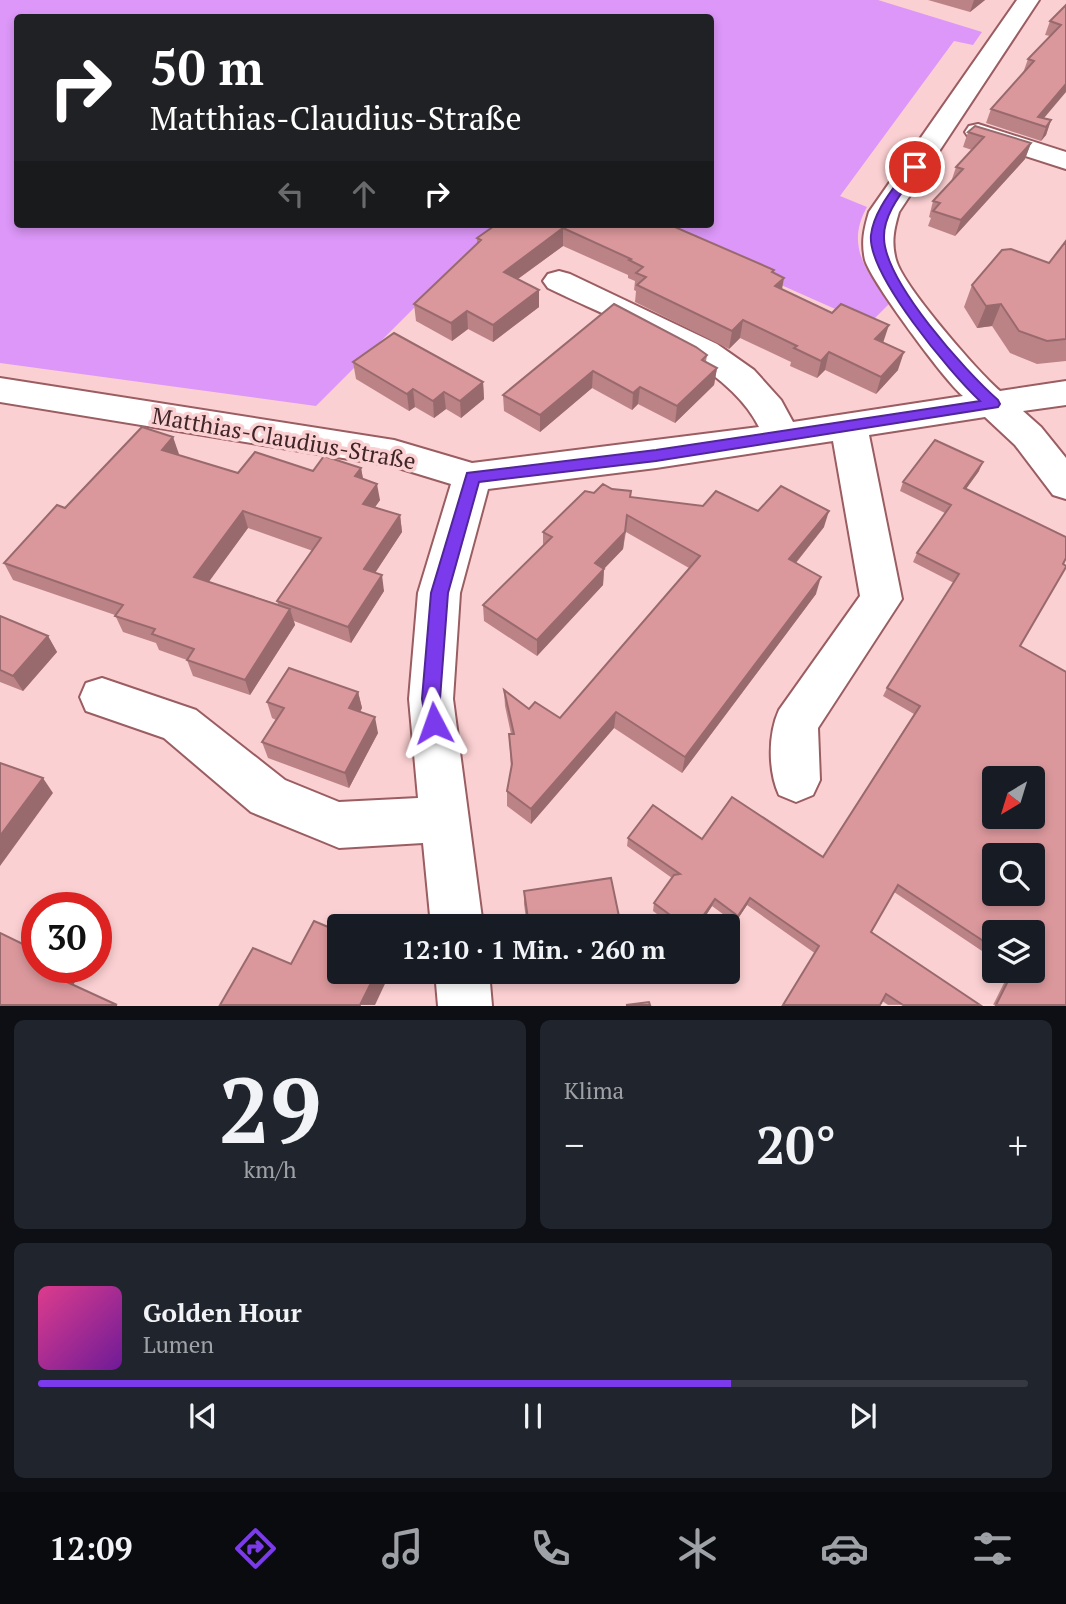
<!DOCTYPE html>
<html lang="de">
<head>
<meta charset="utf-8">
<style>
  body { margin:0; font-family:"PT Serif",serif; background:#20242c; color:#f1f3f6; height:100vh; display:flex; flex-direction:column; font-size:26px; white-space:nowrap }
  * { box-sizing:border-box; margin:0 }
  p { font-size:23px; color:#9ea1a6 }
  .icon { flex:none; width:38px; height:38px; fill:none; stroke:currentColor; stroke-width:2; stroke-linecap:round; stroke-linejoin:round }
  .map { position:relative; height:1006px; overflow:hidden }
  .drawer { display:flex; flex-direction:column; gap:14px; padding:14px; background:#0d0f14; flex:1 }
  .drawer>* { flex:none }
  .hud { position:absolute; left:14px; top:14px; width:700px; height:214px; border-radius:7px; box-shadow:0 4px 10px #0003; background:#202124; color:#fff; overflow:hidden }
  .needle { width:46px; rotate:218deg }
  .tools { position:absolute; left:982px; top:766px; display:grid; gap:14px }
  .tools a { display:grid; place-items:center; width:63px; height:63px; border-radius:7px; background:#171b24; box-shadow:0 4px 10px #0003; font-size:35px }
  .speed { position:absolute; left:21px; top:892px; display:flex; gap:14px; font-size:35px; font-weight:700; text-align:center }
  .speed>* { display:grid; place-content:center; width:91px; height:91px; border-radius:50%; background:#171b24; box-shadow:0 4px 10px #0003; line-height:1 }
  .speed .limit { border:10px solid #d22; background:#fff; color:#111 }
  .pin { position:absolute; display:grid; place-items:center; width:60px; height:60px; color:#fff; margin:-30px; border:4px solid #fff; border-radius:50%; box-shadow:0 2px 7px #0007 }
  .me { position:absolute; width:77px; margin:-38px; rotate:356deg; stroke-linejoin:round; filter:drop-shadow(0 0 5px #0008) }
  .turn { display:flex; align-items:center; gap:24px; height:147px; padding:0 21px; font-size:32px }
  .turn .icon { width:91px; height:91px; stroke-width:2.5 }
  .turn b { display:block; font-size:49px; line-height:60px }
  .lanes { display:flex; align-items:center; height:66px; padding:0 21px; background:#0003; justify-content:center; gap:35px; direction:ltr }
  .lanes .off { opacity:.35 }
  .big { font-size:52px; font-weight:700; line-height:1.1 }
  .drawer .tile { flex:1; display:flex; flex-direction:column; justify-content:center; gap:10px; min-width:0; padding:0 24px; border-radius:10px; background:#20242c }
  .drawer .dial { align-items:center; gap:0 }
  .dial b { font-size:91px; line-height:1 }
  .song { display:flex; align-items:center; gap:21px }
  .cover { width:84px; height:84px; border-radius:10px; background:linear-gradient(135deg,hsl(330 70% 55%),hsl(280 70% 35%)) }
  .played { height:7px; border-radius:4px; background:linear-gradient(90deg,#7c3aed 70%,#363941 70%) }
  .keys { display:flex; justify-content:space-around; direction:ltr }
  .heat { display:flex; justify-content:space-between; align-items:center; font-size:38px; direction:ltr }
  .drawer .tiles { flex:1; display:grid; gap:14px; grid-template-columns:1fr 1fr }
  .tile:last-child { grid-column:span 2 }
  .trip { position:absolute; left:327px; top:914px; width:413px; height:70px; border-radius:7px; background:#171b24; box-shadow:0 4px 10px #0003; font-weight:700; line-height:70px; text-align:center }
  .menu { display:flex; height:112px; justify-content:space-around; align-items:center; background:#090b0e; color:#9ea1a6 }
  .menu .icon { width:49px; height:49px }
  .menu .current { color:#7c3aed }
  .menu b { font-size:32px; color:#f1f3f6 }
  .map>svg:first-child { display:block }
  .green { fill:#dc97f8 }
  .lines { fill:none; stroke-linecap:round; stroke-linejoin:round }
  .minor-casing { stroke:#9a5d61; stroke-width:4 }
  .minor { fill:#fff; fill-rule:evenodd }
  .wall { fill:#bc8386; fill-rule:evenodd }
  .shaded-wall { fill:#996a6d }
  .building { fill:#db989c; stroke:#996a6d; stroke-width:2; fill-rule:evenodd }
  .route { fill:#7c3aed; stroke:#51269a; stroke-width:2 }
  .labels { text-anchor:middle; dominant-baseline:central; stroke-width:7; stroke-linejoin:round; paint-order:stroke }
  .street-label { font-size:23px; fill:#3f2527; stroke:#fbd0d2 }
</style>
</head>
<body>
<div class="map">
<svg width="1066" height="1006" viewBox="0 0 1066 1006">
  <rect width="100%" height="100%" fill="#fbd0d2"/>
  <path class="green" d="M 0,0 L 878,0 L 982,32 L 973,45 L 954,41 L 840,196 L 867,207 C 845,246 867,272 890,303 L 869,324 L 644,224 L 710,224 L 710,18 L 18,18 L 18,224 L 498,224 L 316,406 L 0,363 Z"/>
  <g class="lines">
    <g class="minor-casing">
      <g id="minor">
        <path d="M 1017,0 L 1039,0 L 899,212 C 894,229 891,242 896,260 C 903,286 977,371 1000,391 L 1066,381 L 1066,405 L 1023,411 L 1041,427 L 1066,458 L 1066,499 L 1053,495 L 1015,445 L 985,417 L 869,435 L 902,599 L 818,728 L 820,780 L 813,795 L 796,802 L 779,795 C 768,771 768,734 779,710 L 860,596 L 833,441 L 656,468 L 488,489 L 460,593 L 453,699 L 483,926 L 431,926 L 423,843 L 339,848 L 322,841 L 251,812 L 164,738 L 86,711 L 80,697 L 86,683 L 102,678 L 196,710 L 285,780 L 339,802 L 418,798 L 409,699 L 418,593 L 451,484 L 392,466 L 0,402 L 0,378 L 394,440 L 472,463 L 759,427 C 726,360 613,320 548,288 L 543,281 L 548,274 L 559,271 L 570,274 L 717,344 L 754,370 L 781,400 L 793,422 L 963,396 C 944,380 871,281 865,260 C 861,242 864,229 869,212 Z"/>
        <path d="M 978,124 L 1066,152 L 1066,169 L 969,138 L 965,132 L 969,126 Z"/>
        <path d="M 435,971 L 489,971 L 492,1006 L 438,1006 Z"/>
      </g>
    </g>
    <use href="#minor" class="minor"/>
  </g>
  <g class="wall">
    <path d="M 928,0 L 985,0 L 970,12 Z"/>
    <path d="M 1066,5 L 1044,118 L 1051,120 L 1046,135 L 1041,141 L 986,123 L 991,109 L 1023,73 L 1028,59 L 1050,36 L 1045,35 L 1050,21 Z"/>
    <path d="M 968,132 L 1031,143 L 1025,159 L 955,236 L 928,226 L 931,218 L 929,217 L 933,201 L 951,182 L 956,167 L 972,150 L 963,147 Z"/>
    <path d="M 497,224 L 668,224 L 773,273 L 782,289 L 883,343 L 898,370 L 876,394 L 825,370 L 817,378 L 790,366 L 791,362 L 740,338 L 729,349 L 635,302 L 636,291 L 634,290 L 635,281 L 628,278 L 628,275 L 563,246 L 518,279 L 539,290 L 539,307 L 493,342 L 468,329 L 452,341 L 416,321 L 414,304 L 477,244 L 477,238 Z"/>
    <path d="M 1066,241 L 1066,361 L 1037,364 L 1010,353 L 992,326 L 977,328 L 964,307 L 972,285 L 1049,263 Z"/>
    <path d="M 614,304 L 707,355 L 706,362 L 717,368 L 714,385 L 675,423 L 638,404 L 632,410 L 592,388 L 540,432 L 504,411 L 503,395 Z"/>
    <path d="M 353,362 L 483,382 L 484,399 L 461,418 L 446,409 L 434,418 L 415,407 L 409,411 L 356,379 Z"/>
    <path d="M 173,437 L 178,455 L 238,473 L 361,468 L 363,479 L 380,500 L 375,507 L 400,515 L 402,532 L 375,573 L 384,591 L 351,643 L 294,621 L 295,625 L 250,695 L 193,676 L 187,660 L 159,650 L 156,643 L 123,632 L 115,615 L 13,580 L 4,563 L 65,508 ZM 248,528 L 313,551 L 277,601 L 278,604 L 208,582 Z"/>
    <path d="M 979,471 L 966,489 L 1020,647 L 1066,1005 L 993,1005 L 1010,971 L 1032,971 L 994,933 L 994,959 L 894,892 L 871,932 L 980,1005 L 888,1005 L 747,905 L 735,923 L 712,906 L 699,926 L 673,926 L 653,911 L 654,903 L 672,878 L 627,846 L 628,838 L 702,839 L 823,857 L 914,714 L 883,696 L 887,688 L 954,583 L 913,562 L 917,553 L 945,513 L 900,491 L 903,482 Z"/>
    <path d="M 612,489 L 630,497 L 703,506 L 758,511 L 824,527 L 796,563 L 816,594 L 682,773 L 614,728 L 531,824 L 507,806 L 507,791 L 511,768 L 509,734 L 511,734 L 505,706 L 504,690 L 529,709 L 560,718 L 689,568 L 626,532 L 623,549 L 604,569 L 603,585 L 537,656 L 484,621 L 483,605 L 543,546 L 543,532 L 594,493 Z"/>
    <path d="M 0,616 L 48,636 L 57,652 L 23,691 L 0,682 Z"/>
    <path d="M 358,692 L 362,708 L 360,712 L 378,733 L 349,788 L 268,758 L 262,742 L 276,720 L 272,718 L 267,702 Z"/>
    <path d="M 524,891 L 621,926 L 527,926 L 524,904 Z"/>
    <path d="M 533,971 L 592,971 L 535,981 Z"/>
  </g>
  <g class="shaded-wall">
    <path d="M 974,0 L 985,0 L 970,12 Z"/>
    <path d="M 1066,84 L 1066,92 L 1039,124 L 1038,117 Z"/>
    <path d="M 1051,120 L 1046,135 L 1041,141 L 1046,127 Z"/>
    <path d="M 1031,143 L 1025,159 L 955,236 L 961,220 Z"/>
    <path d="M 563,228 L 563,246 L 504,289 L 504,272 Z"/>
    <path d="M 784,278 L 781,295 L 775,286 Z"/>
    <path d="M 539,290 L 539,307 L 493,342 L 493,325 Z"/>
    <path d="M 1001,304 L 992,326 L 977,328 L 986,306 Z"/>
    <path d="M 467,311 L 468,329 L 452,341 L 451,323 Z"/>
    <path d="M 743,320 L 740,338 L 729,349 L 732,331 Z"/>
    <path d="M 889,325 L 883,343 L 875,339 Z"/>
    <path d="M 829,352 L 825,370 L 817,378 L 821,361 Z"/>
    <path d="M 904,352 L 898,370 L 876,394 L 881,377 Z"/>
    <path d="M 717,368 L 714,385 L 675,423 L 677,406 Z"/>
    <path d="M 593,371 L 592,388 L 540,432 L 540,415 Z"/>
    <path d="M 483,382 L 484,399 L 461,418 L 460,401 Z"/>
    <path d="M 640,387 L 638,404 L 632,410 L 633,393 Z"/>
    <path d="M 413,389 L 415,407 L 409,411 L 407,394 Z"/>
    <path d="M 444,392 L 446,409 L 434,418 L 433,401 Z"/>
    <path d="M 173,437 L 179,454 L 168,466 L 162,450 Z"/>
    <path d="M 983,462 L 979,471 L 960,497 L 964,488 Z"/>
    <path d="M 361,468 L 364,484 L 355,476 Z"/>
    <path d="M 377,484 L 380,500 L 366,520 L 363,504 Z"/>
    <path d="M 243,511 L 248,528 L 200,594 L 194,577 Z"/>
    <path d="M 829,511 L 824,527 L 785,576 L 789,559 Z"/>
    <path d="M 400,515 L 402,532 L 367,585 L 364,569 Z"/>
    <path d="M 627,515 L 623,549 L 593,580 L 595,563 Z"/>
    <path d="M 604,569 L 603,585 L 537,656 L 537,640 Z"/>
    <path d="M 382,575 L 384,591 L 351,643 L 348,627 Z"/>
    <path d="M 821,577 L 816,594 L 682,773 L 685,757 Z"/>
    <path d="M 290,609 L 295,625 L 250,695 L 245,680 Z"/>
    <path d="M 48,636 L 57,652 L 23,691 L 13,676 Z"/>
    <path d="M 358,692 L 362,708 L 353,724 L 349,708 Z"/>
    <path d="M 616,712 L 614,728 L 531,824 L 531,809 Z"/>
    <path d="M 375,717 L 378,733 L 349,788 L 345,773 Z"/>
    <path d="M 43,778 L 53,793 L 0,866 L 0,836 Z"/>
    <path d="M 750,898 L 747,905 L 735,923 L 738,916 Z"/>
    <path d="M 715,899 L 712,906 L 699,926 L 696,926 Z"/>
    <path d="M 62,968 L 67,968 L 77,979 L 69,991 L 56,977 Z"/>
    <path d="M 377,971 L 391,971 L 375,1005 L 360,1005 Z"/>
  </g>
  <g class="building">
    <path d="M 1066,5 L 1066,84 L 1038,117 L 1051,120 L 1046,127 L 991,109 L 1034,61 L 1028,59 L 1061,25 L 1050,21 Z"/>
    <path d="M 975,126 L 1031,143 L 961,220 L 933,211 L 940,203 L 933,201 L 963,169 L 956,167 L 984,137 L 968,132 Z"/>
    <path d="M 497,224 L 668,224 L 774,270 L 772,272 L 784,278 L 775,286 L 832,313 L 841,304 L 889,325 L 875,339 L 904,352 L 881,377 L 829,352 L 821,361 L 794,348 L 797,346 L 743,320 L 732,331 L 637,285 L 646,277 L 636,273 L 643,267 L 629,260 L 631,259 L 563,228 L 504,272 L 539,290 L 493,325 L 467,311 L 451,323 L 414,304 L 481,240 L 477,238 Z"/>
    <path d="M 1066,241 L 1066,339 L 1047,341 L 1019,331 L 1001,304 L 986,306 L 972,285 L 1002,250 L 1011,249 L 1049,263 Z"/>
    <path d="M 614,304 L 696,347 L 707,355 L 702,360 L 717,368 L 677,406 L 640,387 L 633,393 L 593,371 L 540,415 L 503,395 Z"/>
    <path d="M 394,333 L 483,382 L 460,401 L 444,392 L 433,401 L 413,389 L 407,394 L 353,362 Z"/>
    <path d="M 142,427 L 173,437 L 162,450 L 238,473 L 255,452 L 313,471 L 324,456 L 361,468 L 355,476 L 377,484 L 363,504 L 400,515 L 364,569 L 382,575 L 348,627 L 277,601 L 321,538 L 243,511 L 194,577 L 290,609 L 245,680 L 187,660 L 194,649 L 152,634 L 155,629 L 115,616 L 123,605 L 4,563 L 57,505 L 65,508 Z"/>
    <path d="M 935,440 L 983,462 L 964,488 L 1066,537 L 1066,558 L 1063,564 L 1066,566 L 1066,567 L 1020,646 L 1066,672 L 1066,1005 L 996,1005 L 1013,971 L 1032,971 L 1032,933 L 994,933 L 994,948 L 898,885 L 871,932 L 980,1005 L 903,1005 L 886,994 L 880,1005 L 783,1005 L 819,946 L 750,898 L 738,916 L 715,899 L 696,926 L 685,926 L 654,903 L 674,875 L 680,874 L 628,838 L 653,805 L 702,839 L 732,797 L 823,857 L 920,706 L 887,688 L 959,574 L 917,553 L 951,505 L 903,482 ZM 994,779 L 1032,779 L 1032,817 L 994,817 ZM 994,856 L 1032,856 L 1032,894 L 994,894 Z"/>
    <path d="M 603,484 L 612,489 L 631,491 L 630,497 L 703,506 L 716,491 L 758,511 L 781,486 L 829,511 L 789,559 L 821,577 L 685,757 L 616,712 L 531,809 L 507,791 L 512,764 L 509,734 L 514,734 L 504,690 L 529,709 L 535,702 L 560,718 L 700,556 L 627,515 L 625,532 L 595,563 L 604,569 L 537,640 L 483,605 L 552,537 L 543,532 L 585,491 L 594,493 Z"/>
    <path d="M 0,616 L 48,636 L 13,676 L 0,670 Z"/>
    <path d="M 289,668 L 358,692 L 349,708 L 375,717 L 345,773 L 262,742 L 284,708 L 267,702 Z"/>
    <path d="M 0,763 L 43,778 L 0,836 Z"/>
    <path d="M 611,878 L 621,926 L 529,926 L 524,891 Z"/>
    <path d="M 314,921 L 340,932 L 340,971 L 377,971 L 360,1005 L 220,1005 L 253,948 L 291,964 Z"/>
    <path d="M 0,933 L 37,951 L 37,968 L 62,968 L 56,977 L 117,1005 L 0,1005 Z"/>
    <path d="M 649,1002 L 650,1005 L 626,1005 Z"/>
  </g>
  <path class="route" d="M 910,165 L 920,167 C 906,188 883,212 884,238 C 885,282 965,371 998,400 L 1000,404 L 998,407 L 656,461 L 479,482 L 448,593 L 440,699 L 443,723 L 441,729 L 434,731 L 427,729 L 422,699 L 431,593 L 467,473 L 656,450 L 980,401 C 951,374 867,274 871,235 C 874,209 896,186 910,165 Z"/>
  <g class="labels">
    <g class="street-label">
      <text transform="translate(284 438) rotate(10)">Matthias-Claudius-Straße</text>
    </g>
  </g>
</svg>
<div class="tools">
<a><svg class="needle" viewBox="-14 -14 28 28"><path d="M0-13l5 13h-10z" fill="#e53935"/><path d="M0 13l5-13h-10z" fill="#9ea1a6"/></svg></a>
<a><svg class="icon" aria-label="search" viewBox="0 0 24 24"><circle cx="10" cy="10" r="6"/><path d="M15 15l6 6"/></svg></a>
<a><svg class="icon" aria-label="layers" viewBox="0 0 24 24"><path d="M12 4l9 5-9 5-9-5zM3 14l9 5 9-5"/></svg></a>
</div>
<div class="speed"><div class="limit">30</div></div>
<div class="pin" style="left:915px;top:167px;background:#d93025"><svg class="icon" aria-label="arrive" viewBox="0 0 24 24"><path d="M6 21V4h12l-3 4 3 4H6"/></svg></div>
<svg class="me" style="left:434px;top:723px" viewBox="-20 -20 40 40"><path d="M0-17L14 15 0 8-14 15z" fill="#7c3aed" stroke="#fff" stroke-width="4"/></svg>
<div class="trip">12:10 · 1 Min. · 260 m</div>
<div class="hud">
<div class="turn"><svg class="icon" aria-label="right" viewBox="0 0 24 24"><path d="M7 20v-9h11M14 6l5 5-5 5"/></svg><div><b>50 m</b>Matthias-Claudius-Straße</div></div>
<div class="lanes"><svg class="icon off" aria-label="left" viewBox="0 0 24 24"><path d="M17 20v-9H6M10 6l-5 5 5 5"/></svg><svg class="icon off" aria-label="ahead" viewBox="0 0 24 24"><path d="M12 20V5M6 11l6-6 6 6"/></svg><svg class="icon" aria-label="right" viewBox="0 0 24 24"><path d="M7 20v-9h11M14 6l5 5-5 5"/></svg></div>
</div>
</div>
<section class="drawer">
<div class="tiles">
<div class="tile dial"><b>29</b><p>km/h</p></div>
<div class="tile"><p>Klima</p>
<div class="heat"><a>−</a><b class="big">20°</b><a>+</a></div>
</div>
<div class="tile">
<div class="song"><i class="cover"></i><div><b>Golden Hour</b><p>Lumen</p></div></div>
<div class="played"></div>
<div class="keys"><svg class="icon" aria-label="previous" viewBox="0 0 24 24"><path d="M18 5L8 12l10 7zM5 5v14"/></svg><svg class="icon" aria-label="pause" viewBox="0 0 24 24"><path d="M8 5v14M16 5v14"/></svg><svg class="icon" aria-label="next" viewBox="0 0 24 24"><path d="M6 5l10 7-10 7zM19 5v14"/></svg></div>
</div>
</div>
</section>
<nav class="menu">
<b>12:09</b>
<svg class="icon current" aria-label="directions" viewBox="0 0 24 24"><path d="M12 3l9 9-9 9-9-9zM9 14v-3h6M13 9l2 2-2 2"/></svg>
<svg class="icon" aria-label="music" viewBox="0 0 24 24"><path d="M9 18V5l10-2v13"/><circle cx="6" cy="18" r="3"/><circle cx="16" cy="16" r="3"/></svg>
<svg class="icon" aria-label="phone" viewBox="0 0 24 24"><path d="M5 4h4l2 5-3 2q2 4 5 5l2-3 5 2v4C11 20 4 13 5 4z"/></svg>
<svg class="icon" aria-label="climate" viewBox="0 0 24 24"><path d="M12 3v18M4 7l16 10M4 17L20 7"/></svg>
<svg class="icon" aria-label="car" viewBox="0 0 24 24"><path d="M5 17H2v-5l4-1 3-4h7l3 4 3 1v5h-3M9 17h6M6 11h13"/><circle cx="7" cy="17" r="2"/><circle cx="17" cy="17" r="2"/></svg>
<svg class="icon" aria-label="filters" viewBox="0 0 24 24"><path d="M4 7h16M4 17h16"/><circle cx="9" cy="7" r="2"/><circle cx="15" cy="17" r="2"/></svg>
</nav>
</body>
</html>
